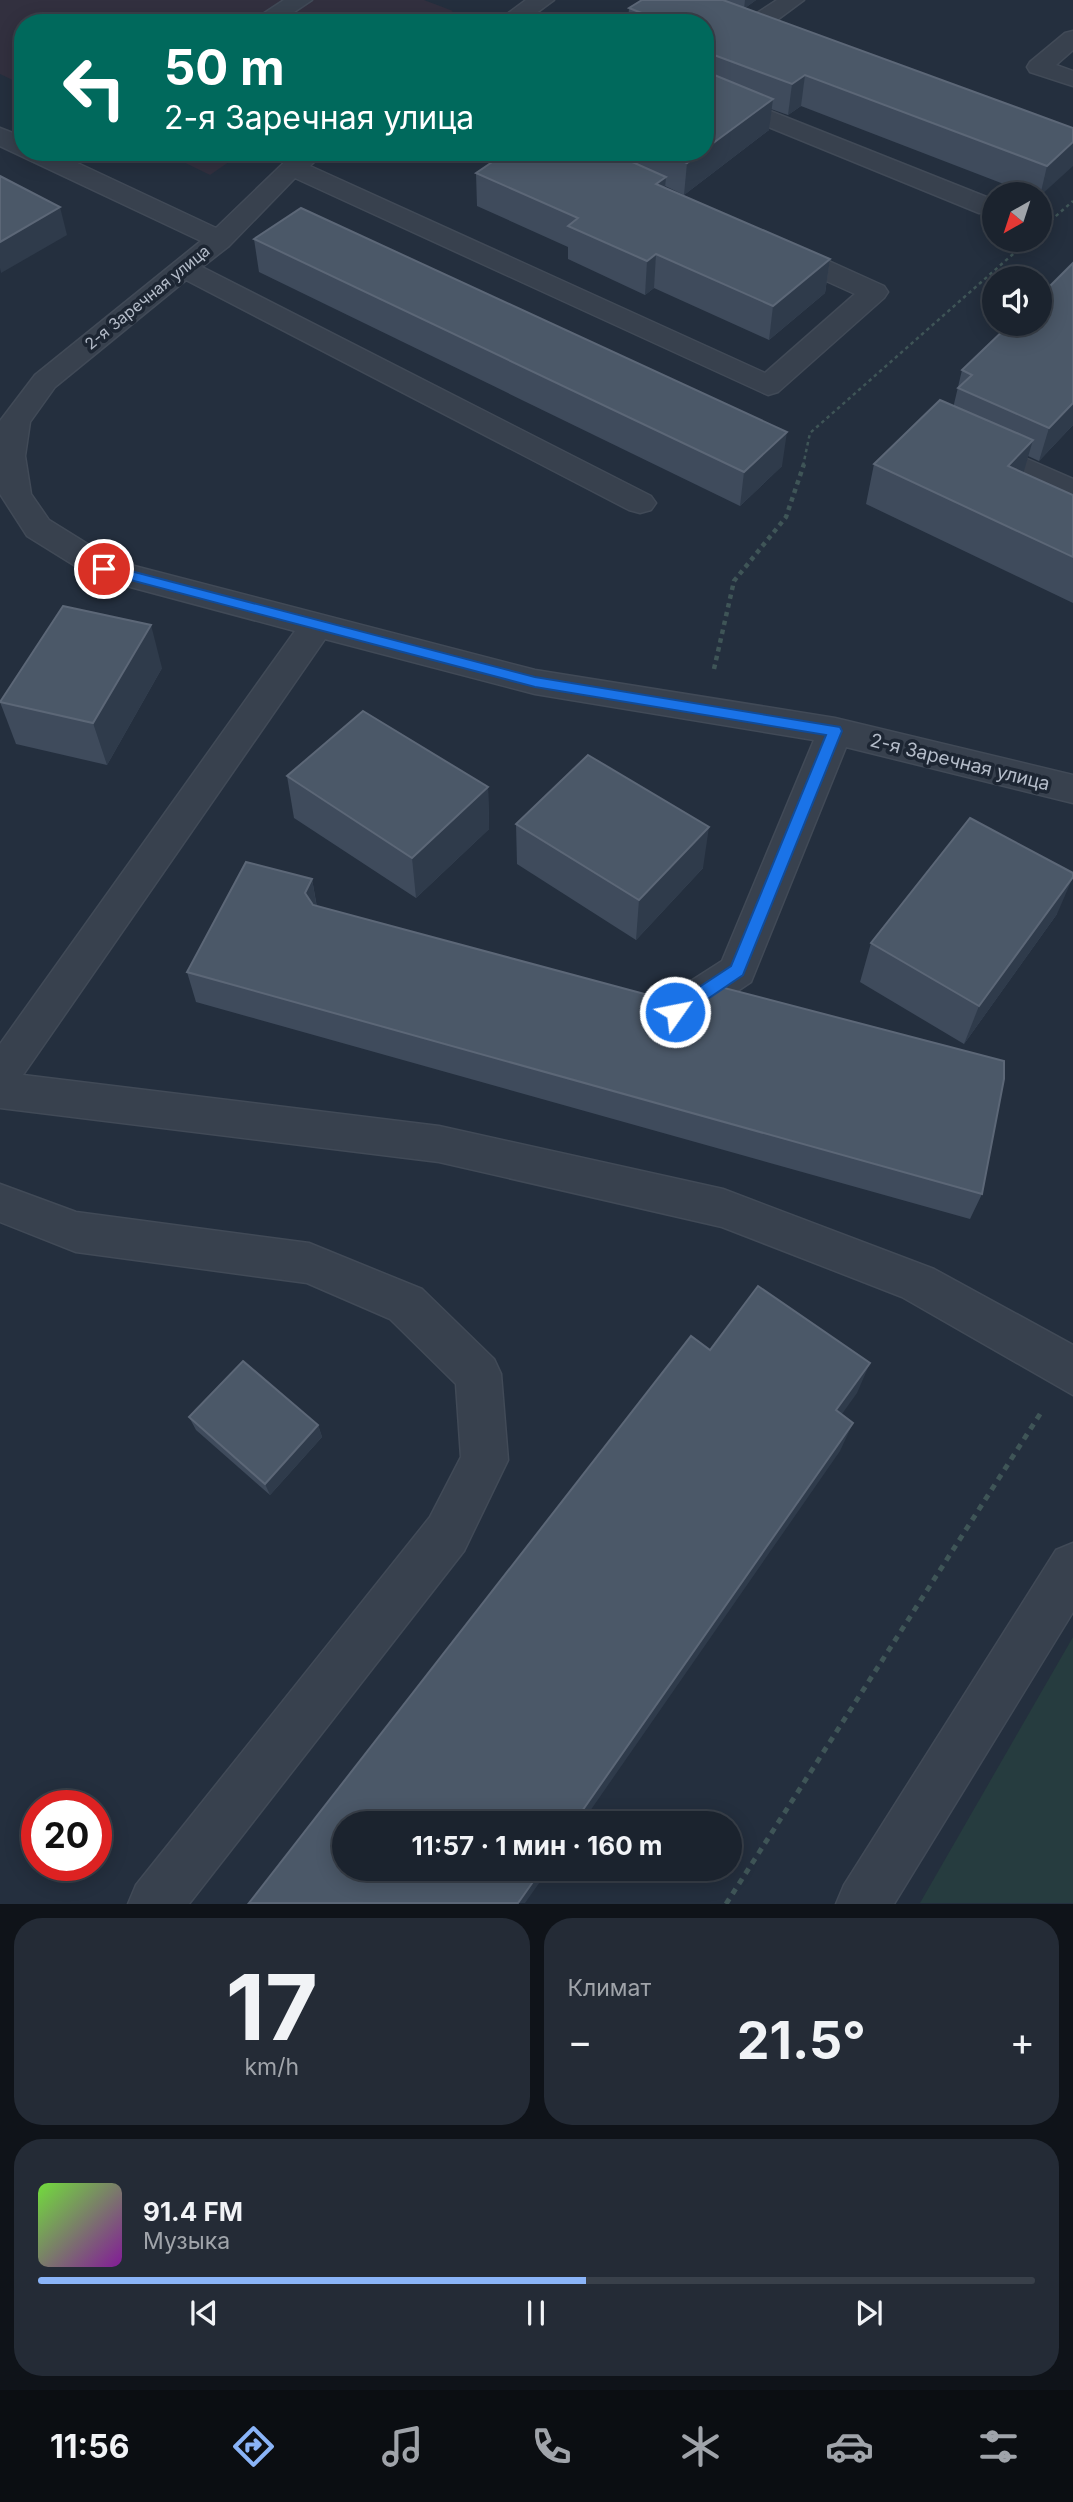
<!DOCTYPE html>
<html lang="ru">
<head>
<meta charset="utf-8">
<style>
  body { margin:0; font-family:Inter,sans-serif; background:#242b36; color:#f1f3f6; height:100vh; display:flex; flex-direction:column; font-size:26px; white-space:nowrap }
  * { box-sizing:border-box; margin:0 }
  p { font-size:23px; color:#a0a4aa }
  .icon { flex:none; width:38px; height:38px; fill:none; stroke:currentColor; stroke-width:2; stroke-linecap:round; stroke-linejoin:round }
  .map { position:relative; height:1904px; overflow:hidden }
  .details { display:flex; flex-direction:column; gap:14px; padding:14px; background:#0f1319; flex:1 }
  .details>* { flex:none }
  .top-card { position:absolute; left:14px; top:14px; width:700px; height:147px; border-radius:28px; box-shadow:0 4px 18px #0003,0 0 0 2px #39404a; background:#00695c; color:#fff; overflow:hidden }
  .needle { width:46px; rotate:219deg }
  .tools { position:absolute; left:982px; top:182px; display:grid; gap:14px }
  .tools a { display:grid; place-items:center; width:70px; height:70px; border-radius:50%; background:#1b232e; box-shadow:0 4px 18px #0003,0 0 0 2px #39404a; font-size:35px }
  .speed { position:absolute; left:21px; top:1790px; display:flex; gap:14px; font-size:35px; font-weight:700; text-align:center }
  .speed>* { display:grid; place-content:center; width:91px; height:91px; border-radius:50%; background:#1b232e; box-shadow:0 4px 18px #0003,0 0 0 2px #39404a; line-height:1 }
  .speed .limit { border:10px solid #d22; background:#fff; color:#111 }
  .pin { position:absolute; display:grid; place-items:center; width:60px; height:60px; color:#fff; margin:-30px; border:4px solid #fff; border-radius:50%; box-shadow:0 2px 7px #0007 }
  .me { position:absolute; width:77px; margin:-38px; rotate:57deg; stroke-linejoin:round; filter:drop-shadow(0 0 5px #0008) }
  .turn { display:flex; align-items:center; gap:24px; height:147px; padding:0 35px; font-size:32px }
  .turn .icon { width:91px; height:91px; stroke-width:2.5 }
  .turn b { display:block; font-size:49px; line-height:60px }
  .big { font-size:52px; font-weight:700; line-height:1.1 }
  .details .tile { flex:1; display:flex; flex-direction:column; justify-content:center; gap:10px; min-width:0; padding:0 24px; border-radius:28px; background:#242b36 }
  .details .dial { align-items:center; gap:0 }
  .dial b { font-size:91px; line-height:1 }
  .song { display:flex; align-items:center; gap:21px }
  .cover { width:84px; height:84px; border-radius:10px; background:linear-gradient(135deg,hsl(100 70% 55%),hsl(290 70% 35%)) }
  .played { height:7px; border-radius:4px; background:linear-gradient(90deg,#8ab4f8 55%,#39404a 55%) }
  .keys { display:flex; justify-content:space-around; direction:ltr }
  .heat { display:flex; justify-content:space-between; align-items:center; font-size:38px; direction:ltr }
  .details .tiles { flex:1; display:grid; gap:14px; grid-template-columns:1fr 1fr }
  .tile:last-child { grid-column:span 2 }
  .trip { position:absolute; left:332px; top:1811px; width:410px; height:70px; border-radius:35px; background:#1b232e; box-shadow:0 4px 18px #0003,0 0 0 2px #39404a; font-weight:700; line-height:70px; text-align:center }
  .dock { display:flex; height:112px; justify-content:space-around; align-items:center; background:#0b0e12; color:#a0a4aa }
  .dock .icon { width:49px; height:49px }
  .dock .on { color:#8ab4f8 }
  .dock b { font-size:32px; color:#f1f3f6 }
  .map>svg:first-child { display:block }
  .medical { fill:#32303f }
  .green { fill:#263c3f }
  .lines { fill:none; stroke-linecap:round; stroke-linejoin:round }
  .minor-casing { stroke:#414a57; stroke-width:3 }
  .path-far2 { stroke:#3f5557; stroke-width:2.5; stroke-dasharray:3.5 3.5; stroke-linecap:butt }
  .path-far1 { stroke:#3f5557; stroke-width:4.5; stroke-dasharray:4.5 4.5; stroke-linecap:butt }
  .path { stroke:#3f5557; stroke-width:5; stroke-dasharray:6 6; stroke-linecap:butt }
  .minor { fill:#38414e; fill-rule:evenodd }
  .wall { fill:#3f4b5c }
  .shaded-wall { fill:#2f3b4b }
  .building { fill:#4b5868; stroke:#5c6777; stroke-width:2 }
  .route { fill:#1a73e8; stroke:#114b97; stroke-width:2 }
  .labels { text-anchor:middle; dominant-baseline:central; stroke-width:7; stroke-linejoin:round; paint-order:stroke }
  .far-street-label { font-size:16px; fill:#b4bcc9; stroke:#1d2633 }
  .street-label { font-size:19px; fill:#b4bcc9; stroke:#1d2633 }
</style>
</head>
<body>
<div class="map">
<svg width="1073" height="1904" viewBox="0 0 1073 1904">
  <rect width="100%" height="100%" fill="#242f3e"/>
  <g class="medical">
    <path d="M 0,0 L 424,0 L 453,11 L 436,23 L 23,23 L 23,85 L 0,74 Z"/>
    <path d="M 163,152 L 243,152 L 210,175 Z"/>
  </g>
  <path class="green" d="M 1073,1637 L 1073,1903 L 920,1903 Z"/>
  <g class="lines">
    <g class="minor-casing">
      <g id="minor">
        <path d="M 284,0 L 312,0 L 278,23 L 249,23 Z"/>
        <path d="M 526,0 L 554,0 L 523,23 L 495,23 Z"/>
        <path d="M 678,0 L 712,0 L 754,15 L 777,0 L 804,0 L 765,29 L 757,31 L 682,5 Z"/>
        <path d="M 1073,31 L 1073,50 L 1056,65 L 1073,71 L 1073,86 L 1030,72 L 1027,67 L 1030,62 L 1065,33 Z"/>
        <path d="M 705,85 L 994,200 L 994,213 L 979,213 L 705,101 Z"/>
        <path d="M 0,128 L 23,137 L 23,152 L 54,152 L 216,228 L 295,152 L 324,152 L 310,166 L 765,373 L 855,294 L 771,256 L 767,250 L 771,244 L 791,244 L 884,286 L 888,292 L 884,298 L 778,392 L 768,395 L 295,178 L 229,246 L 202,267 L 651,496 L 656,503 L 651,510 L 640,513 L 629,510 L 186,280 L 55,387 L 30,422 L 25,456 L 31,494 L 49,520 L 115,561 L 535,670 L 835,718 L 1073,775 L 1073,803 L 846,747 L 751,982 L 689,1024 L 675,1029 L 657,1023 L 651,1011 L 657,999 L 669,995 L 722,961 L 814,740 L 535,694 L 325,639 L 23,1075 L 439,1126 L 723,1189 L 934,1269 L 1073,1345 L 1073,1395 L 902,1297 L 722,1227 L 439,1162 L 0,1108 L 0,1044 L 295,631 L 93,577 L 27,536 L 0,494 L 0,421 L 35,375 L 201,241 L 0,146 Z"/>
        <path d="M 977,437 L 1073,479 L 1073,501 L 966,454 L 962,447 L 966,440 Z"/>
        <path d="M 0,1184 L 76,1212 L 309,1243 L 422,1289 L 494,1359 L 501,1374 L 508,1460 L 464,1551 L 189,1904 L 128,1904 L 136,1885 L 430,1517 L 461,1457 L 456,1384 L 390,1319 L 307,1283 L 76,1252 L 0,1222 Z"/>
        <path d="M 1073,1543 L 1073,1612 L 894,1904 L 836,1904 L 844,1885 L 1056,1550 Z"/>
      </g>
    </g>
    <g class="path-far2">
      <path d="M 1040,230 L 1073,201"/>
      <path d="M 803,466 L 810,433 L 1029,240"/>
    </g>
    <path class="path-far1" d="M 714,669 L 734,581 L 786,517 L 804,464"/>
    <path class="path" d="M 726,1904 L 1042,1411"/>
    <use href="#minor" class="minor"/>
  </g>
  <g class="wall">
    <path d="M 642,0 L 756,0 L 745,8 L 1073,128 L 1040,194 L 1030,194 L 801,106 L 788,115 L 771,109 L 769,130 L 684,195 L 665,186 L 665,188 L 830,259 L 825,293 L 769,340 L 654,288 L 645,295 L 568,259 L 568,247 L 477,206 L 476,173 L 507,152 L 705,152 L 705,23 L 628,23 L 629,8 Z"/>
    <path d="M 254,239 L 782,466 L 740,506 L 259,272 Z"/>
    <path d="M 1010,324 L 1073,425 L 1039,461 L 1028,456 L 1023,472 L 1073,495 L 1073,603 L 866,504 L 874,464 L 954,406 L 954,404 L 962,370 Z"/>
    <path d="M 162,668 L 107,765 L 16,744 L 0,702 Z"/>
    <path d="M 287,776 L 488,787 L 489,829 L 416,898 L 294,818 Z"/>
    <path d="M 516,824 L 703,868 L 636,940 L 517,864 Z"/>
    <path d="M 312,879 L 317,907 L 982,1194 L 970,1219 L 196,1002 L 187,972 Z"/>
    <path d="M 1057,914 L 964,1044 L 860,982 L 871,943 Z"/>
    <path d="M 189,1417 L 318,1425 L 322,1437 L 270,1495 L 196,1430 Z"/>
  </g>
  <g class="shaded-wall">
    <path d="M 745,0 L 756,0 L 744,9 Z"/>
    <path d="M 805,75 L 801,106 L 788,115 L 792,84 Z"/>
    <path d="M 773,99 L 769,130 L 684,195 L 687,163 L 701,152 L 705,152 L 705,149 Z"/>
    <path d="M 1073,142 L 1073,166 L 1040,196 L 1047,166 Z"/>
    <path d="M 666,177 L 663,211 L 656,184 Z"/>
    <path d="M 60,207 L 67,235 L 1,273 L 0,268 L 0,242 Z"/>
    <path d="M 656,254 L 654,288 L 645,295 L 647,261 Z"/>
    <path d="M 830,259 L 825,293 L 769,340 L 773,306 Z"/>
    <path d="M 1073,403 L 1073,425 L 1039,461 L 1049,428 Z"/>
    <path d="M 787,432 L 782,466 L 740,506 L 744,472 Z"/>
    <path d="M 1033,440 L 1021,481 L 1008,466 Z"/>
    <path d="M 151,625 L 162,668 L 107,765 L 93,723 Z"/>
    <path d="M 488,787 L 489,829 L 416,898 L 412,858 Z"/>
    <path d="M 709,827 L 703,868 L 636,940 L 639,900 Z"/>
    <path d="M 1073,877 L 1057,914 L 964,1044 L 979,1006 Z"/>
    <path d="M 312,879 L 317,909 L 311,923 L 305,893 Z"/>
    <path d="M 870,1363 L 857,1393 L 824,1439 L 836,1410 Z"/>
    <path d="M 853,1423 L 840,1451 L 581,1824 L 573,1824 Z"/>
    <path d="M 318,1425 L 322,1437 L 270,1495 L 265,1484 Z"/>
    <path d="M 542,1869 L 549,1869 L 525,1903 L 518,1903 Z"/>
  </g>
  <g class="building">
    <path d="M 642,0 L 723,0 L 1073,128 L 1073,142 L 1047,166 L 805,75 L 792,84 L 706,52 L 707,72 L 773,99 L 705,149 L 705,23 L 667,23 L 629,8 Z"/>
    <path d="M 507,152 L 610,152 L 666,177 L 656,184 L 830,259 L 773,306 L 656,254 L 647,261 L 568,226 L 578,218 L 476,173 Z"/>
    <path d="M 662,152 L 701,152 L 687,163 Z"/>
    <path d="M 0,176 L 60,207 L 0,242 Z"/>
    <path d="M 301,208 L 787,432 L 744,472 L 254,239 Z"/>
    <path d="M 1073,263 L 1073,403 L 1049,428 L 958,388 L 972,375 L 962,370 L 1010,324 L 1040,324 L 1040,296 Z"/>
    <path d="M 940,400 L 1033,440 L 1008,466 L 1073,495 L 1073,557 L 874,464 Z"/>
    <path d="M 63,606 L 151,625 L 93,723 L 0,702 Z"/>
    <path d="M 363,711 L 488,787 L 412,858 L 287,776 Z"/>
    <path d="M 588,755 L 709,827 L 639,900 L 516,824 Z"/>
    <path d="M 970,818 L 1073,873 L 1073,877 L 979,1006 L 871,943 Z"/>
    <path d="M 246,862 L 312,879 L 305,893 L 313,905 L 678,1003 L 694,998 L 713,985 L 1004,1061 L 1004,1079 L 982,1194 L 187,972 Z"/>
    <path d="M 758,1286 L 870,1363 L 836,1410 L 853,1423 L 573,1824 L 345,1824 L 345,1869 L 542,1869 L 518,1903 L 249,1903 L 691,1336 L 710,1350 Z"/>
    <path d="M 243,1361 L 318,1425 L 265,1484 L 189,1417 Z"/>
  </g>
  <path class="route" d="M 104,564 L 535,677 L 840,727 L 842,731 L 743,975 L 681,1017 L 669,1017 L 669,1007 L 731,966 L 826,735 L 535,687 L 100,572 L 98,569 Z"/>
  <g class="labels">
    <g class="far-street-label">
      <text transform="translate(147 297) rotate(-39)">2-я Заречная улица</text>
    </g>
    <g class="street-label">
      <text transform="translate(960 762) rotate(14)">2-я Заречная улица</text>
    </g>
  </g>
</svg>
<div class="tools">
<a><svg class="needle" viewBox="-14 -14 28 28"><path d="M0-13l5 13h-10z" fill="#e53935"/><path d="M0 13l5-13h-10z" fill="#a0a4aa"/></svg></a>
<a><svg class="icon" aria-label="sound" viewBox="0 0 24 24"><path d="M4 9h4l5-4v14l-5-4H4zM17 9q2 3 0 6"/></svg></a>
</div>
<div class="speed"><div class="limit">20</div></div>
<div class="pin" style="left:104px;top:569px;background:#d93025"><svg class="icon" aria-label="arrive" viewBox="0 0 24 24"><path d="M6 21V4h12l-3 4 3 4H6"/></svg></div>
<svg class="me" style="left:675px;top:1012px" viewBox="-20 -20 40 40"><circle r="17" fill="#1a73e8" stroke="#fff" stroke-width="3"/><path d="M0-11L8 9 0 5-8 9z" fill="#fff"/></svg>
<div class="trip">11:57 · 1 мин · 160 m</div>
<div class="top-card">
<div class="turn"><svg class="icon" aria-label="left" viewBox="0 0 24 24"><path d="M17 20v-9H6M10 6l-5 5 5 5"/></svg><div><b>50 m</b>2-я Заречная улица</div></div>
</div>
</div>
<section class="details">
<div class="tiles">
<div class="tile dial"><b>17</b><p>km/h</p></div>
<div class="tile"><p>Климат</p>
<div class="heat"><a>−</a><b class="big">21.5°</b><a>+</a></div>
</div>
<div class="tile">
<div class="song"><i class="cover"></i><div><b>91.4 FM</b><p>Музыка</p></div></div>
<div class="played"></div>
<div class="keys"><svg class="icon" aria-label="previous" viewBox="0 0 24 24"><path d="M18 5L8 12l10 7zM5 5v14"/></svg><svg class="icon" aria-label="pause" viewBox="0 0 24 24"><path d="M8 5v14M16 5v14"/></svg><svg class="icon" aria-label="next" viewBox="0 0 24 24"><path d="M6 5l10 7-10 7zM19 5v14"/></svg></div>
</div>
</div>
</section>
<nav class="dock">
<b>11:56</b>
<svg class="icon on" aria-label="directions" viewBox="0 0 24 24"><path d="M12 3l9 9-9 9-9-9zM9 14v-3h6M13 9l2 2-2 2"/></svg>
<svg class="icon" aria-label="music" viewBox="0 0 24 24"><path d="M9 18V5l10-2v13"/><circle cx="6" cy="18" r="3"/><circle cx="16" cy="16" r="3"/></svg>
<svg class="icon" aria-label="phone" viewBox="0 0 24 24"><path d="M5 4h4l2 5-3 2q2 4 5 5l2-3 5 2v4C11 20 4 13 5 4z"/></svg>
<svg class="icon" aria-label="climate" viewBox="0 0 24 24"><path d="M12 3v18M4 7l16 10M4 17L20 7"/></svg>
<svg class="icon" aria-label="car" viewBox="0 0 24 24"><path d="M5 17H2v-5l4-1 3-4h7l3 4 3 1v5h-3M9 17h6M6 11h13"/><circle cx="7" cy="17" r="2"/><circle cx="17" cy="17" r="2"/></svg>
<svg class="icon" aria-label="filters" viewBox="0 0 24 24"><path d="M4 7h16M4 17h16"/><circle cx="9" cy="7" r="2"/><circle cx="15" cy="17" r="2"/></svg>
</nav>
</body>
</html>
